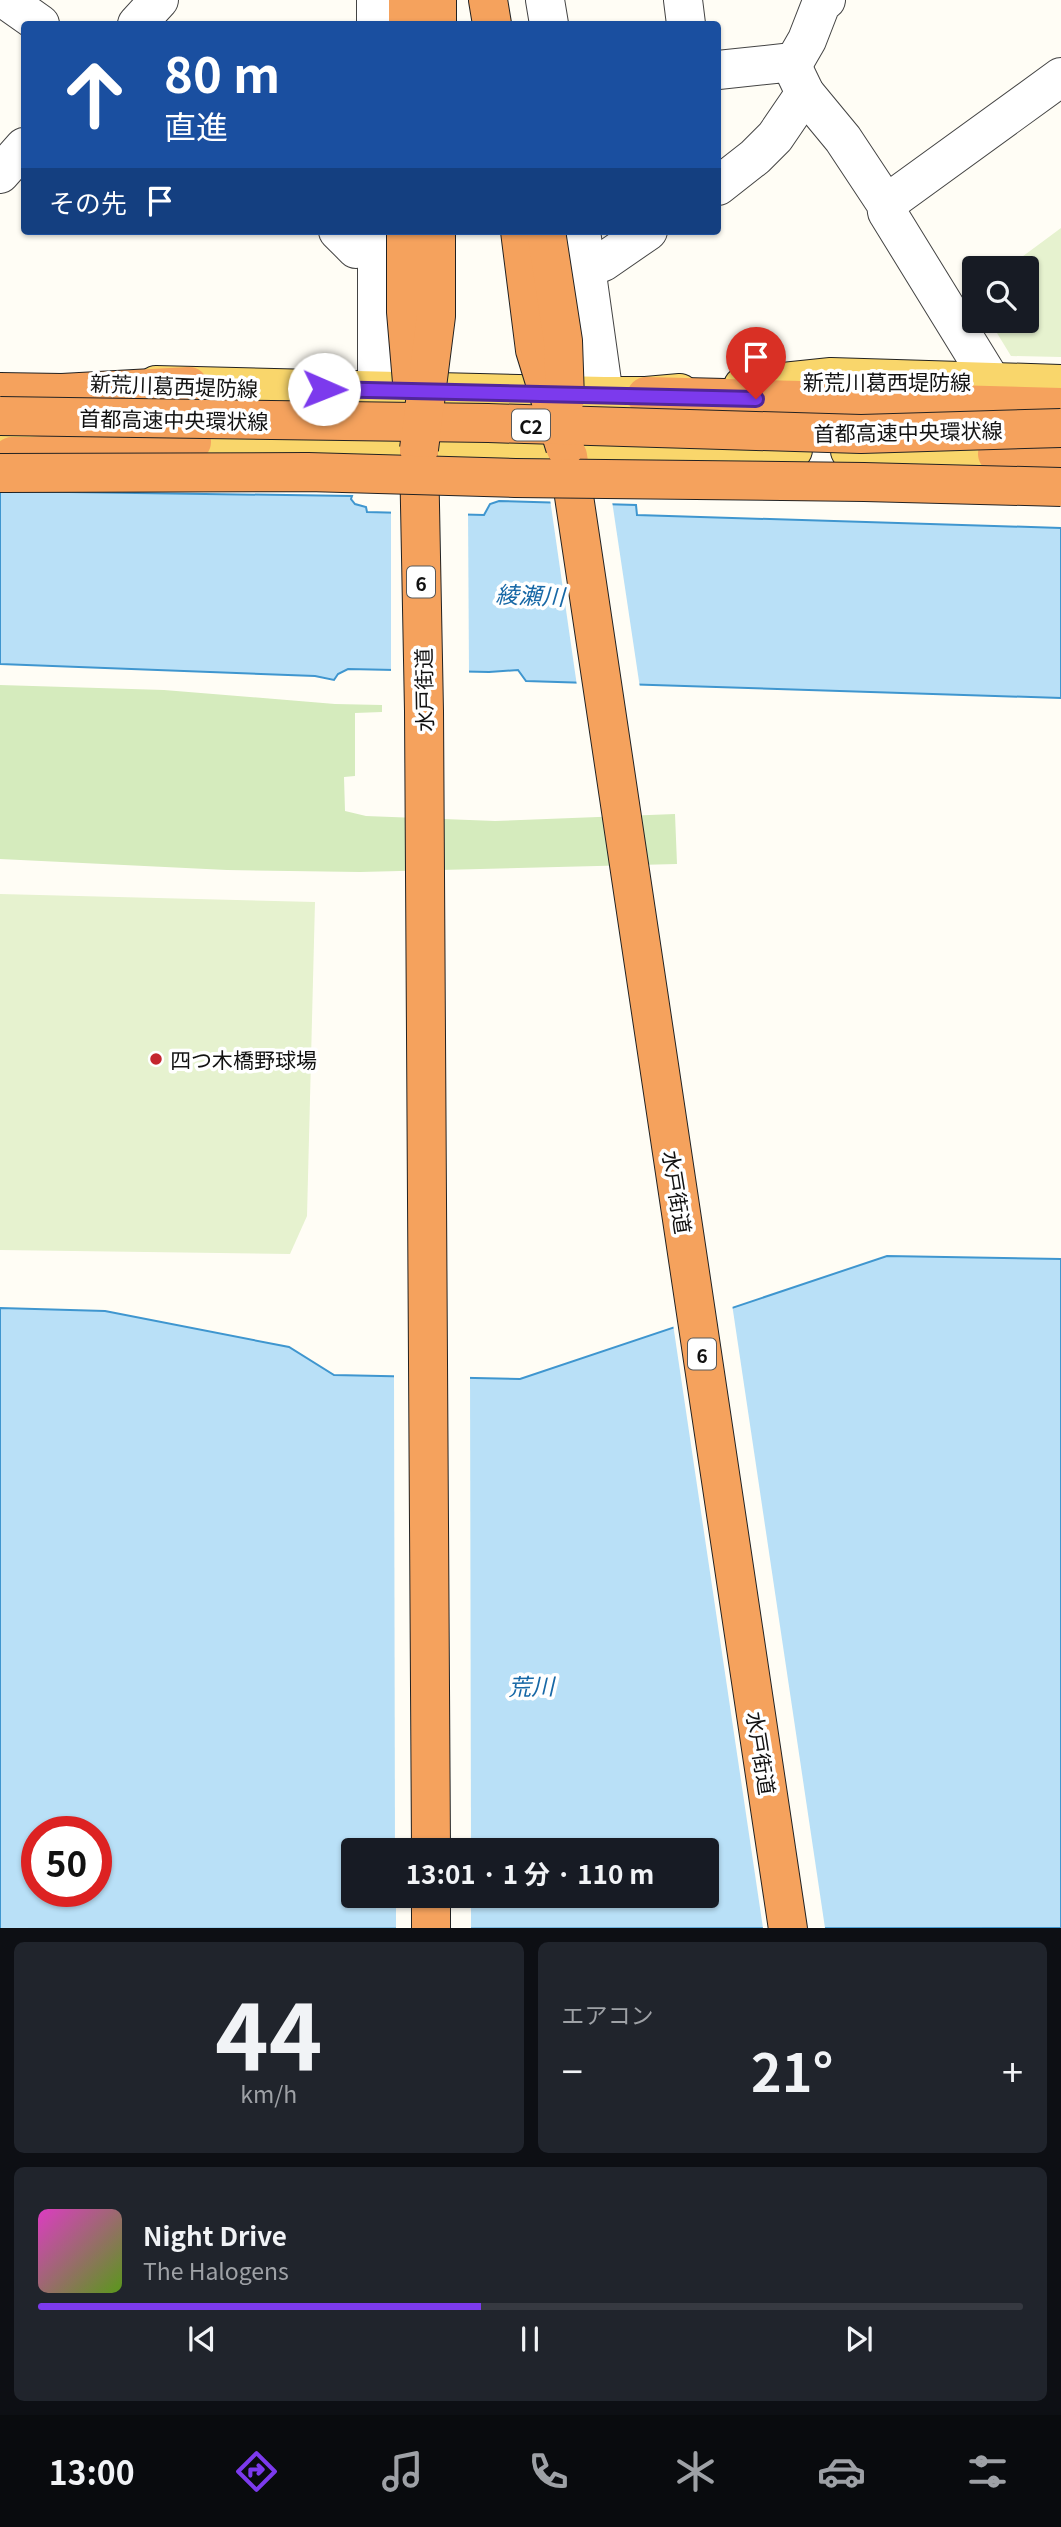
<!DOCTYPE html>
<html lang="ja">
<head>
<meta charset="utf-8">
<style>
  body { margin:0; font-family:Georgia,"Noto Sans JP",serif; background:#20242c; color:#f1f3f6; height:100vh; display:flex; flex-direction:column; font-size:26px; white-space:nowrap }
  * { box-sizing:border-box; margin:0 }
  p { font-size:23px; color:#9ea1a6 }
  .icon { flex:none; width:38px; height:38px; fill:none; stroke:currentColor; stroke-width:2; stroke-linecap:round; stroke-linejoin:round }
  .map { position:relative; height:1928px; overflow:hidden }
  .details { display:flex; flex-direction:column; gap:14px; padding:14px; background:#0d0f14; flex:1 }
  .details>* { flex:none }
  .guide { position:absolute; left:21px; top:21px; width:700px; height:214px; border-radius:7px; box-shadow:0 2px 5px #0004; background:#1a4fa0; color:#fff; overflow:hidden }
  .buttons { position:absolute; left:962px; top:256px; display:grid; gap:14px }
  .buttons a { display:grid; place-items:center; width:77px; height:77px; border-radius:7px; background:#171b24; box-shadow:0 2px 5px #0004; font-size:35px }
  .speed { position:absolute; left:21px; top:1816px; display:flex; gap:14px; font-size:35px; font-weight:700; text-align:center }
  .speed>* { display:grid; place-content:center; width:91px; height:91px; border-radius:50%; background:#171b24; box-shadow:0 2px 5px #0004; line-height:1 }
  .speed .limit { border:10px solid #d22; background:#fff; color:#111 }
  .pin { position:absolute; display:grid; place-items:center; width:60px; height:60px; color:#fff; margin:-72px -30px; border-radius:50% 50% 50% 0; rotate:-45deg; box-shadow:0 0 7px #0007 }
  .pin .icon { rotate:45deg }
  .me { position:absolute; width:77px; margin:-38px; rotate:91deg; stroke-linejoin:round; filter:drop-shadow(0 0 5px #0008) }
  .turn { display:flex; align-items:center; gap:24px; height:147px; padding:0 28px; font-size:32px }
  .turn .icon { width:91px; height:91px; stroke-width:2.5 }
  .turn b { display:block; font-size:49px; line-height:60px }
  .then { display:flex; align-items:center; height:66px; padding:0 28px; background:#0003; gap:14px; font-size:26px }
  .big { font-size:52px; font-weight:700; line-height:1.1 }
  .details .card { flex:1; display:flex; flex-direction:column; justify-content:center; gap:10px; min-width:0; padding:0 24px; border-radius:10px; background:#20242c }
  .details .dial { align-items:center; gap:0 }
  .dial b { font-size:91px; line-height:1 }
  .song { display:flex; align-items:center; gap:21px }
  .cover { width:84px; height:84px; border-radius:10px; background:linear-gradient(135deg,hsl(310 70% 55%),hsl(90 70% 35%)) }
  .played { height:7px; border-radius:4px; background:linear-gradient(90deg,#7c3aed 45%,#363941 45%) }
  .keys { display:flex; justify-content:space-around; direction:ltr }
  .heat { display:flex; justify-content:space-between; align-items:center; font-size:38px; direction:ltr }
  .details .tiles { flex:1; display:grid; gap:14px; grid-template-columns:1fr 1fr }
  .card:last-child { grid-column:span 2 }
  .trip { position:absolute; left:341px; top:1838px; width:378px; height:70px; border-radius:7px; background:#171b24; box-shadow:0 2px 5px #0004; font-weight:700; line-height:70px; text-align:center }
  .menu { display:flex; height:112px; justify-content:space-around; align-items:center; background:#090b0e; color:#9ea1a6 }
  .menu .icon { width:49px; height:49px }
  .menu .on { color:#7c3aed }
  .menu b { font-size:32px; color:#f1f3f6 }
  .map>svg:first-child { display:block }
  .green { fill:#d5ebbd }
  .pitch { fill:#e6f2cf }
  .water { fill:#b9e0f7; stroke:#3f96cf; stroke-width:2; fill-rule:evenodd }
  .pier { fill:#fffdf5 }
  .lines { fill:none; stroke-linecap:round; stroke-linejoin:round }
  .minor-casing { stroke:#444; stroke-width:40 }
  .major-casing { stroke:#222; stroke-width:40 }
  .highway-casing { stroke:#222; stroke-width:40 }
  .minor { stroke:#fff; stroke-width:38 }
  .major { stroke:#f9d66b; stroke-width:38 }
  .highway { stroke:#f5a25d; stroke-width:38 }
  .highway-bridge-casing { stroke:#222; stroke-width:40; stroke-linecap:butt }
  .highway-bridge { stroke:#f5a25d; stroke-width:38 }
  .route-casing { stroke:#51269a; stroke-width:18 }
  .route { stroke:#7c3aed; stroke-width:12 }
  .poi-dot { fill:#c4262e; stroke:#fff; stroke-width:2.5 }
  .labels { text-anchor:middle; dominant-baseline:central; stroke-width:7; stroke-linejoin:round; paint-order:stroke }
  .shield { fill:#fff; stroke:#585858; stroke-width:2 }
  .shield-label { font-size:19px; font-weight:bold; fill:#111 }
  .street-label { font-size:21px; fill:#111; stroke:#fff }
  .poi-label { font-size:21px; fill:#111; stroke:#fff; text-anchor:start }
  .water-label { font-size:23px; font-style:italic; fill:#1768a6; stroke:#fff }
</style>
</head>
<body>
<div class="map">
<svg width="1061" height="1929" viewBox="0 0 1061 1929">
  <rect width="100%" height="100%" fill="#fffdf5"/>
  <path class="green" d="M 0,685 L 164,690 L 335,704 L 382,705 L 382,712 L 355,713 L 355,776 L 344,777 L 345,811 L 366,816 L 495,821 L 675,814 L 677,864 L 360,872 L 227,870 L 0,859 Z"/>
  <g class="pitch">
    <path d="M 1061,228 L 1061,357 L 1011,356 L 989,320 L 1027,320 L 1027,268 L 1007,268 Z"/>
    <path d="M 0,894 L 315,902 L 307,1216 L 290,1254 L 0,1250 Z"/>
  </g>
  <g class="water">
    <path d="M 0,491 L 352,496 L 351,499 L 355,504 L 366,507 L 367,512 L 484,515 L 490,504 L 499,501 L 636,505 L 637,515 L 1061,528 L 1061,698 L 526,681 L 518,670 L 489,672 L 348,669 L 338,674 L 334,680 L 315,676 L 0,664 Z"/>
    <path d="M 887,1256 L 1061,1259 L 1061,1928 L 0,1929 L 0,1308 L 105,1311 L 289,1347 L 334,1375 L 520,1379 ZM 37,1832 L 96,1832 L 96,1892 L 37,1892 ZM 354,1850 L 707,1850 L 707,1895 L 354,1895 Z"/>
  </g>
  <g class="pier">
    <path d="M 550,499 L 612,501 L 640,688 L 577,686 Z"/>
    <path d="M 391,509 L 468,511 L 469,675 L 391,674 Z"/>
    <path d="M 732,1304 L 825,1928 L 763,1928 L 673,1324 Z"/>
    <path d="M 394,1373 L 470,1374 L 471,1850 L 395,1850 Z"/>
    <rect x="396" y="1895" width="75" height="33"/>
  </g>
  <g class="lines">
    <g class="minor-casing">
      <g id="minor">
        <path d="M 6,0 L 40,24"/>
        <path d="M 376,0 L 376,24"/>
        <path d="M 545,0 L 549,24"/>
        <path d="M 683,0 L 686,24"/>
        <path d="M 137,24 L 159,0"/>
        <path d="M 792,66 L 807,40 L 821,4 L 826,0"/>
        <path d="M 718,70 L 784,63 L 792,66 L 805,93 L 843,139 L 886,204 L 887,212 L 991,381"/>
        <path d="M 0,174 L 24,147"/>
        <path d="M 718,186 L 755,157 L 775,137 L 805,93"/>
        <path d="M 886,204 L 1061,77"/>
        <path d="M 338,231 L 356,249"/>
        <path d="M 377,231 L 377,390"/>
        <path d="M 581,231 L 604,396"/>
        <path d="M 586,269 L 603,262 L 648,231"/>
      </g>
    </g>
    <g class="major-casing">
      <g id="major">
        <path d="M 156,385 L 604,396 L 646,396 L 680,393"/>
        <path d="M 743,386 L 831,377 L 1061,384"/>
        <path d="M 0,438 L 62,439"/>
        <path d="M 160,441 L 793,450"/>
        <path d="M 850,451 L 1031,454"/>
      </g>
    </g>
    <g class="highway-casing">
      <g id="highway">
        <path d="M 408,0 L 408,24"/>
        <path d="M 437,0 L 437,24"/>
        <path d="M 488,0 L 492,24"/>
        <path d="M 0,392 L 62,393 L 189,386"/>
        <path d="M 646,396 L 1061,407"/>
        <path d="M 419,454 L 424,711 L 431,1850"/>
        <path d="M 997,454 L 1061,463"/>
        <path d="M 12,456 L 32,456 L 192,442"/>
        <path d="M 568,456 L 788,1929"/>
        <path d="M 431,1895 L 431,1929"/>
      </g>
    </g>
    <use href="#minor" class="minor"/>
    <use href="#major" class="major"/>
    <use href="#highway" class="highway"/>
    <g class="highway-bridge-casing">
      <g id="highway-bridge">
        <path d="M 406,231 L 406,312 L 412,382"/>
        <path d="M 520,231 L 535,350 L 565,447"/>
        <path d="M 546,231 L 563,341 L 565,399"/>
        <path d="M 0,416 L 488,423 L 861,434 L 1061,428"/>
        <path d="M 419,449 L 436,316 L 436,231"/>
        <path d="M 0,473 L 308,472 L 515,478 L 864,482 L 1061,487"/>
      </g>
    </g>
    <use href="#highway-bridge" class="highway-bridge"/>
  </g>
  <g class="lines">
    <g class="route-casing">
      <path id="route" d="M 324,389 L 756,399"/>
    </g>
    <use href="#route" class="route"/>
  </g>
  <circle class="poi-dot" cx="156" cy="1059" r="7"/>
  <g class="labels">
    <g class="shield">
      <rect x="512" y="409.5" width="38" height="31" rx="5"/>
      <rect x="407" y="566.5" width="28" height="31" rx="5"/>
      <rect x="688" y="1338.5" width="28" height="31" rx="5"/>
    </g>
    <g class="shield-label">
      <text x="531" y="425">C2</text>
      <text x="421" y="582">6</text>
      <text x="702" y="1354">6</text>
    </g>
    <g class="street-label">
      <text x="887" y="381">新荒川葛西堤防線</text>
      <text transform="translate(174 385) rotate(2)">新荒川葛西堤防線</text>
      <text transform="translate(174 419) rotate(1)">首都高速中央環状線</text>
      <text transform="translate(908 431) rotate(-1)">首都高速中央環状線</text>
      <text transform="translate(423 690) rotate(-91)">水戸街道</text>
      <text transform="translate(678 1192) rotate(81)">水戸街道</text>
      <text transform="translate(762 1753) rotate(81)">水戸街道</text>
    </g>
    <g class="poi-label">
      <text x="170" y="1059">四つ木橋野球場</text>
    </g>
    <g class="water-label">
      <text transform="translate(530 594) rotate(2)">綾瀬川</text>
      <text transform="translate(531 1685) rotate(-1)">荒川</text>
    </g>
  </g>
</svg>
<div class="buttons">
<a><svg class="icon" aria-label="search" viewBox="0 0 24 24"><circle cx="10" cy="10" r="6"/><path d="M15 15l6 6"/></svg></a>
</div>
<div class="speed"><div class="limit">50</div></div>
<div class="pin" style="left:756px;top:399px;background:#d93025"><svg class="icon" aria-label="arrive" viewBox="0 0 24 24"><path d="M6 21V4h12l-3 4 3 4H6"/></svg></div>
<svg class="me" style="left:324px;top:389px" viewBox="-20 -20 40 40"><circle r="19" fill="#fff"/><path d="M0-13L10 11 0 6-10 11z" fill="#7c3aed"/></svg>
<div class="trip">13:01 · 1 分 · 110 m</div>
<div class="guide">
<div class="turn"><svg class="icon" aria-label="ahead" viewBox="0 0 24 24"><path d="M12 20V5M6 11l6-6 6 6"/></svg><div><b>80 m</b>直進</div></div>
<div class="then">その先<svg class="icon" aria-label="arrive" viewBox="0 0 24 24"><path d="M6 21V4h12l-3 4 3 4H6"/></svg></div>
</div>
</div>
<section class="details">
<div class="tiles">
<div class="card dial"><b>44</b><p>km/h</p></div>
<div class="card"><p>エアコン</p>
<div class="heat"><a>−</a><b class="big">21°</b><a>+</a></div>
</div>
<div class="card">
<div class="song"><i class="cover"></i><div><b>Night Drive</b><p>The Halogens</p></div></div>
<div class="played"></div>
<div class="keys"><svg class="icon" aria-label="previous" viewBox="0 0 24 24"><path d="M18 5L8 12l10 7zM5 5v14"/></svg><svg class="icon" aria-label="pause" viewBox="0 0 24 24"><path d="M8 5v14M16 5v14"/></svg><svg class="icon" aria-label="next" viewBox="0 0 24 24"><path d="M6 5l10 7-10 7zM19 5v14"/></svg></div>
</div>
</div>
</section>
<nav class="menu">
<b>13:00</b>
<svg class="icon on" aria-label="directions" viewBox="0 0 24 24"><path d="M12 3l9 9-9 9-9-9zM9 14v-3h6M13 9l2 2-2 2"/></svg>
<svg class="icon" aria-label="music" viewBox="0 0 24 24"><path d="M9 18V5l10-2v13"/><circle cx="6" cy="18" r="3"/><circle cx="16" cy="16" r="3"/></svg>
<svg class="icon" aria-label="phone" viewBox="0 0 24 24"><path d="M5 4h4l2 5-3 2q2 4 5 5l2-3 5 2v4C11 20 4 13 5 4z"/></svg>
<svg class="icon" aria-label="climate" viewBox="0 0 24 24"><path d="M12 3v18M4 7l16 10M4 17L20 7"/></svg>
<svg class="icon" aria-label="car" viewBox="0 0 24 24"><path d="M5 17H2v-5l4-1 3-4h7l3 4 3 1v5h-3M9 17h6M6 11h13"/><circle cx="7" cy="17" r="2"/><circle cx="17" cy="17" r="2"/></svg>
<svg class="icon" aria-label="filters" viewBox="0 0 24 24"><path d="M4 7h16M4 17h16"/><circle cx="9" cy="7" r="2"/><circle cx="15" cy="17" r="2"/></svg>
</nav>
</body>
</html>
